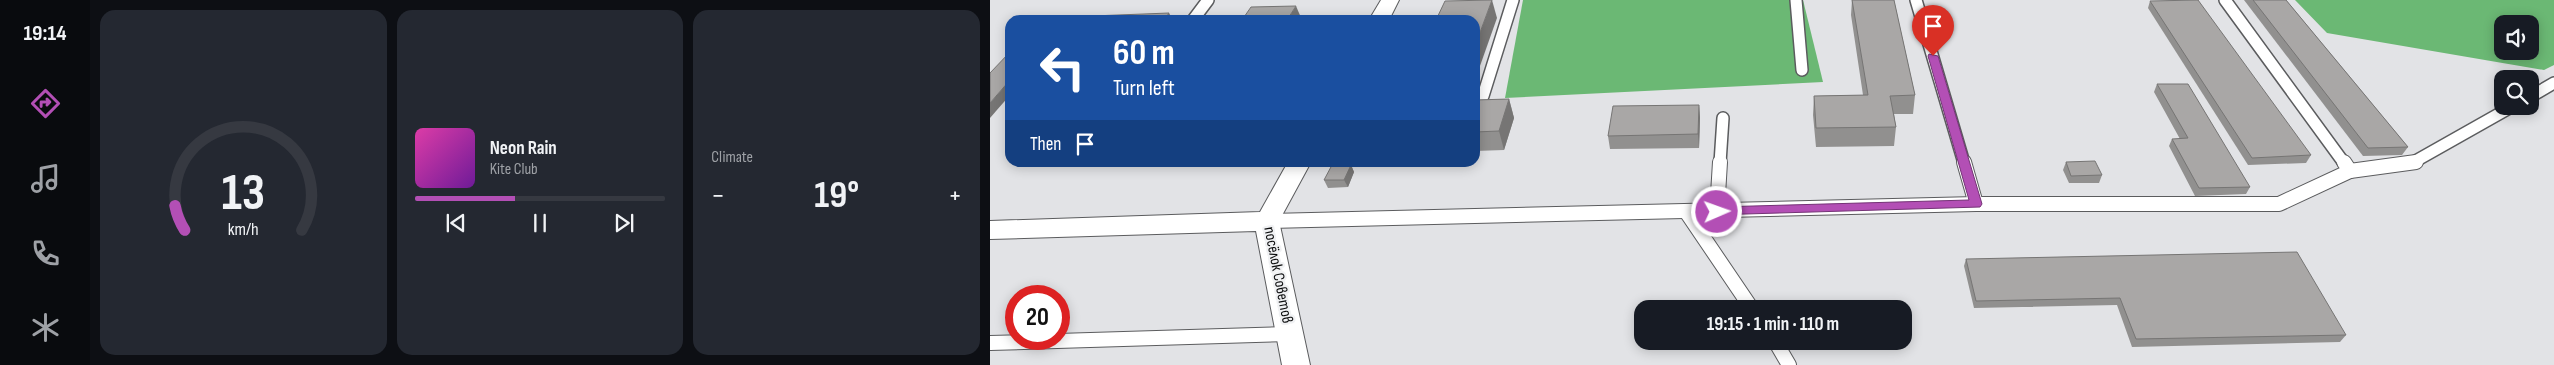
<!DOCTYPE html>
<html lang="en">
<head>
<meta charset="utf-8">
<style>
  body { margin:0; font-family:"Sofia Sans Condensed",sans-serif; background:#242831; color:#f1f3f6; height:100vh; display:flex; flex-direction:column; font-size:19px; white-space:nowrap }
  * { box-sizing:border-box; margin:0 }
  p { font-size:16px; color:#9ea1a6 }
  .icon { flex:none; width:28px; height:28px; fill:none; stroke:currentColor; stroke-width:2; stroke-linecap:round; stroke-linejoin:round }
  .map { position:relative; flex:1; overflow:hidden }
  .drawer { display:flex; flex-direction:column; gap:10px; padding:10px; background:#0d0f14; width:900px }
  .drawer>* { flex:none }
  .banner { position:absolute; left:15px; top:15px; width:475px; height:152px; border-radius:15px; box-shadow:0 2px 12px #0003; background:#1a4fa0; color:#fff; overflow:hidden }
  .controls { position:absolute; left:1504px; top:15px; display:grid; gap:10px }
  .controls a { display:grid; place-items:center; width:45px; height:45px; border-radius:10px; background:#171b24; box-shadow:0 2px 12px #0003; font-size:25px }
  .speed { position:absolute; left:15px; top:285px; display:flex; gap:10px; font-size:25px; font-weight:700; text-align:center }
  .speed>* { display:grid; place-content:center; width:65px; height:65px; border-radius:50%; background:#171b24; box-shadow:0 2px 12px #0003; line-height:1 }
  .speed .limit { border:8px solid #d22; background:#fff; color:#111 }
  .pin { position:absolute; display:grid; place-items:center; width:42px; height:42px; color:#fff; margin:-51px -21px; border-radius:50% 50% 50% 0; rotate:-45deg; box-shadow:0 0 5px #0007 }
  .pin .icon { rotate:45deg }
  .me { position:absolute; width:55px; margin:-28px; rotate:88deg; stroke-linejoin:round; filter:drop-shadow(0 0 4px #0008) }
  .turn { display:flex; align-items:center; gap:18px; height:105px; padding:0 25px; font-size:22px }
  .turn .icon { width:65px; height:65px; stroke-width:2.5 }
  .turn b { display:block; font-size:35px; line-height:42px }
  .then { display:flex; align-items:center; height:48px; padding:0 25px; background:#0003; gap:10px; font-size:19px }
  .big { font-size:38px; font-weight:700; line-height:1.1 }
  .drawer .card { flex:1; display:flex; flex-direction:column; justify-content:center; gap:8px; min-width:0; padding:0 18px; border-radius:15px; background:#242831 }
  .drawer .dial { align-items:center; gap:0 }
  .dial svg { height:130px; overflow:visible; fill:none; stroke:#363941; stroke-width:7; stroke-linecap:round; text-anchor:middle }
  .dial text { fill:#f1f3f6; stroke:none }
  .song { display:flex; align-items:center; gap:15px }
  .cover { width:60px; height:60px; border-radius:8px; background:linear-gradient(135deg,hsl(320 70% 55%),hsl(280 70% 35%)) }
  .played { height:5px; border-radius:2px; background:linear-gradient(90deg,#b34fb5 40%,#363941 40%) }
  .keys { display:flex; justify-content:space-around; direction:ltr }
  .heat { display:flex; justify-content:space-between; align-items:center; font-size:28px; direction:ltr }
  .drawer .tiles { flex:1; display:grid; gap:10px; grid-template-columns:repeat(3,1fr) }
  .trip { position:absolute; left:644px; top:300px; width:278px; height:50px; border-radius:15px; background:#171b24; box-shadow:0 2px 12px #0003; font-weight:700; line-height:50px; text-align:center }
  main { display:flex; flex:1; min-height:0 }
  .tab-bar { display:flex; flex-direction:column; width:90px; justify-content:space-around; align-items:center; background:#090b0e; color:#9ea1a6 }
  .tab-bar .icon { width:35px; height:35px }
  .tab-bar .active { color:#b34fb5 }
  .tab-bar b { font-size:22px; color:#f1f3f6 }
  .map>svg:first-child { display:block }
  .forest { fill:#6bb874; fill-rule:evenodd }
  .lines { fill:none; stroke-linecap:round; stroke-linejoin:round }
  .lane-far1-casing { stroke:#5b5c5e; stroke-width:14 }
  .lane-casing { stroke:#5b5c5e; stroke-width:16 }
  .street-casing { stroke:#5b5c5e; stroke-width:2 }
  .lane-far1 { stroke:#fff; stroke-width:11 }
  .lane { stroke:#fff; stroke-width:14 }
  .street { fill:#fff; fill-rule:evenodd }
  .wall { fill:#91908f }
  .shaded-wall { fill:#767574 }
  .building { fill:#a9a7a6; stroke:#767574 }
  .route { fill:#b34fb5; stroke:#743376 }
  .labels { text-anchor:middle; dominant-baseline:central; stroke-width:4.5; stroke-linejoin:round; paint-order:stroke }
  .street-label { font-size:16px; fill:#0b0c0d; stroke:#f0f1f3 }
</style>
</head>
<body>
<main>
<nav class="tab-bar">
<b>19:14</b>
<svg class="icon active" aria-label="directions" viewBox="0 0 24 24"><path d="M12 3l9 9-9 9-9-9zM9 14v-3h6M13 9l2 2-2 2"/></svg>
<svg class="icon" aria-label="music" viewBox="0 0 24 24"><path d="M9 18V5l10-2v13"/><circle cx="6" cy="18" r="3"/><circle cx="16" cy="16" r="3"/></svg>
<svg class="icon" aria-label="phone" viewBox="0 0 24 24"><path d="M5 4h4l2 5-3 2q2 4 5 5l2-3 5 2v4C11 20 4 13 5 4z"/></svg>
<svg class="icon" aria-label="climate" viewBox="0 0 24 24"><path d="M12 3v18M4 7l16 10M4 17L20 7"/></svg>
</nav>
<section class="drawer">
<div class="tiles">
<div class="card dial"><svg viewBox="0 0 100 80">
<path d="M14 69A42 42 0 1 1 86 69"/>
<path d="M14 69A42 42 0 0 1 8 54" stroke="#b34fb5"/>
<text x="50" y="56" font-size="32" font-weight="700">13</text>
<text x="50" y="72" font-size="11">km/h</text>
</svg></div>
<div class="card">
<div class="song"><i class="cover"></i><div><b>Neon Rain</b><p>Kite Club</p></div></div>
<div class="played"></div>
<div class="keys"><svg class="icon" aria-label="previous" viewBox="0 0 24 24"><path d="M18 5L8 12l10 7zM5 5v14"/></svg><svg class="icon" aria-label="pause" viewBox="0 0 24 24"><path d="M8 5v14M16 5v14"/></svg><svg class="icon" aria-label="next" viewBox="0 0 24 24"><path d="M6 5l10 7-10 7zM19 5v14"/></svg></div>
</div>
<div class="card"><p>Climate</p>
<div class="heat"><a>−</a><b class="big">19°</b><a>+</a></div>
</div>
</div>
</section>
<div class="map">
<svg width="1564" height="365" viewBox="0 0 1564 365">
  <rect width="100%" height="100%" fill="#e2e3e6"/>
  <g class="forest">
    <path d="M 533,0 L 813,0 L 833,82 L 515,98 Z"/>
    <path d="M 1305,0 L 1564,0 L 1564,65 L 1554,70 L 1337,33 ZM 1512,24 L 1540,24 L 1540,51 L 1512,51 Z"/>
  </g>
  <g class="lines">
    <g class="lane-far1-casing">
      <g id="lane-far1">
        <path d="M 806,0 L 812,70"/>
        <path d="M 926,0 L 974,163"/>
        <path d="M 1235,0 L 1354,163"/>
        <path d="M 203,20 L 218,0"/>
        <path d="M 493,96 L 523,0"/>
        <path d="M 1540,97 L 1564,83"/>
        <path d="M 730,163 L 733,118"/>
        <path d="M 1422,163 L 1523,106"/>
      </g>
    </g>
    <g class="lane-casing">
      <g id="lane">
        <path d="M 974,162 L 986,204"/>
        <path d="M 1354,162 L 1360,171"/>
        <path d="M 727,211 L 730,162"/>
        <path d="M 697,213 L 762,309"/>
        <path d="M 277,221 L 986,204 L 1289,204 L 1360,171 L 1426,162"/>
        <path d="M 785,341 L 799,365"/>
        <path d="M 0,343 L 299,334"/>
      </g>
    </g>
    <g class="street-casing">
      <g id="street">
        <path d="M 391,0 L 409,0 L 399,20 L 379,20 Z"/>
        <path d="M 298,162 L 321,162 L 289,221 L 320,365 L 292,365 L 266,231 L 0,239 L 0,221 L 270,212 Z"/>
      </g>
    </g>
    <use href="#lane-far1" class="lane-far1"/>
    <use href="#lane" class="lane"/>
    <use href="#street" class="street"/>
  </g>
  <g class="wall">
    <path d="M 862,0 L 904,0 L 925,95 L 923,114 L 904,114 L 906,127 L 904,146 L 826,147 L 823,115 L 824,96 L 873,95 L 861,15 Z"/>
    <path d="M 1254,0 L 1296,0 L 1418,147 L 1412,155 L 1373,156 Z"/>
    <path d="M 1160,1 L 1321,155 L 1316,163 L 1258,165 L 1158,8 Z"/>
    <path d="M 1167,84 L 1260,187 L 1256,194 L 1205,196 L 1179,146 L 1182,139 L 1190,139 L 1164,92 Z"/>
    <path d="M 519,99 L 524,118 L 514,150 L 485,151 L 485,100 Z"/>
    <path d="M 709,105 L 710,118 L 709,148 L 620,149 L 618,136 Z"/>
    <path d="M 1076,162 L 1112,175 L 1109,183 L 1079,183 L 1073,170 Z"/>
    <path d="M 361,165 L 364,172 L 358,187 L 338,188 L 334,180 Z"/>
    <path d="M 976,259 L 1356,335 L 1350,342 L 1142,347 L 1127,305 L 984,308 L 974,266 Z"/>
  </g>
  <g class="shaded-wall">
    <path d="M 502,0 L 507,18 L 485,80 L 485,46 Z"/>
    <path d="M 306,6 L 312,20 L 297,20 Z"/>
    <path d="M 179,13 L 183,20 L 174,20 Z"/>
    <path d="M 20,80 L 20,95 L 0,118 L 0,103 Z"/>
    <path d="M 519,99 L 524,118 L 514,150 L 509,131 Z"/>
    <path d="M 709,105 L 710,118 L 709,148 L 708,134 Z"/>
    <path d="M 361,165 L 364,172 L 358,187 L 354,180 Z"/>
  </g>
  <g class="building">
    <path d="M 502,0 L 485,46 L 485,20 L 446,20 L 455,1 Z"/>
    <path d="M 862,0 L 904,0 L 925,95 L 900,96 L 906,127 L 826,128 L 824,96 L 878,95 Z"/>
    <path d="M 1208,0 L 1321,155 L 1262,158 L 1160,1 Z"/>
    <path d="M 1263,0 L 1296,0 L 1418,147 L 1378,148 Z"/>
    <path d="M 306,6 L 297,20 L 252,20 L 261,7 Z"/>
    <path d="M 179,13 L 174,20 L 49,20 L 51,18 Z"/>
    <path d="M 20,52 L 20,80 L 0,103 L 0,73 Z"/>
    <path d="M 1167,84 L 1198,84 L 1260,187 L 1209,188 L 1182,139 L 1198,138 Z"/>
    <path d="M 519,99 L 509,131 L 485,132 L 485,100 Z"/>
    <path d="M 709,105 L 708,134 L 618,136 L 623,106 Z"/>
    <path d="M 1105,161 L 1112,175 L 1081,176 L 1076,162 Z"/>
    <path d="M 342,165 L 361,165 L 354,180 L 334,180 Z"/>
    <path d="M 1307,252 L 1356,335 L 1146,339 L 1130,298 L 986,301 L 976,259 Z"/>
  </g>
  <path class="route" d="M 939,54 L 948,56 L 992,204 L 990,207 L 722,215 L 721,212 L 727,207 L 979,200 L 938,56 Z"/>
  <g class="labels">
    <g class="street-label">
      <text transform="translate(288 275) rotate(79)">посёлок Советов</text>
    </g>
  </g>
</svg>
<div class="controls">
<a><svg class="icon" aria-label="sound" viewBox="0 0 24 24"><path d="M4 9h4l5-4v14l-5-4H4zM17 9q2 3 0 6"/></svg></a>
<a><svg class="icon" aria-label="search" viewBox="0 0 24 24"><circle cx="10" cy="10" r="6"/><path d="M15 15l6 6"/></svg></a>
</div>
<div class="speed"><div class="limit">20</div></div>
<div class="pin" style="left:943px;top:56px;background:#d93025"><svg class="icon" aria-label="arrive" viewBox="0 0 24 24"><path d="M6 21V4h12l-3 4 3 4H6"/></svg></div>
<svg class="me" style="left:727px;top:212px" viewBox="-20 -20 40 40"><circle r="17" fill="#b34fb5" stroke="#fff" stroke-width="3"/><path d="M0-11L8 9 0 5-8 9z" fill="#fff"/></svg>
<div class="trip">19:15 · 1 min · 110 m</div>
<div class="banner">
<div class="turn"><svg class="icon" aria-label="left" viewBox="0 0 24 24"><path d="M17 20v-9H6M10 6l-5 5 5 5"/></svg><div><b>60 m</b>Turn left</div></div>
<div class="then">Then<svg class="icon" aria-label="arrive" viewBox="0 0 24 24"><path d="M6 21V4h12l-3 4 3 4H6"/></svg></div>
</div>
</div>
</main>
</body>
</html>
